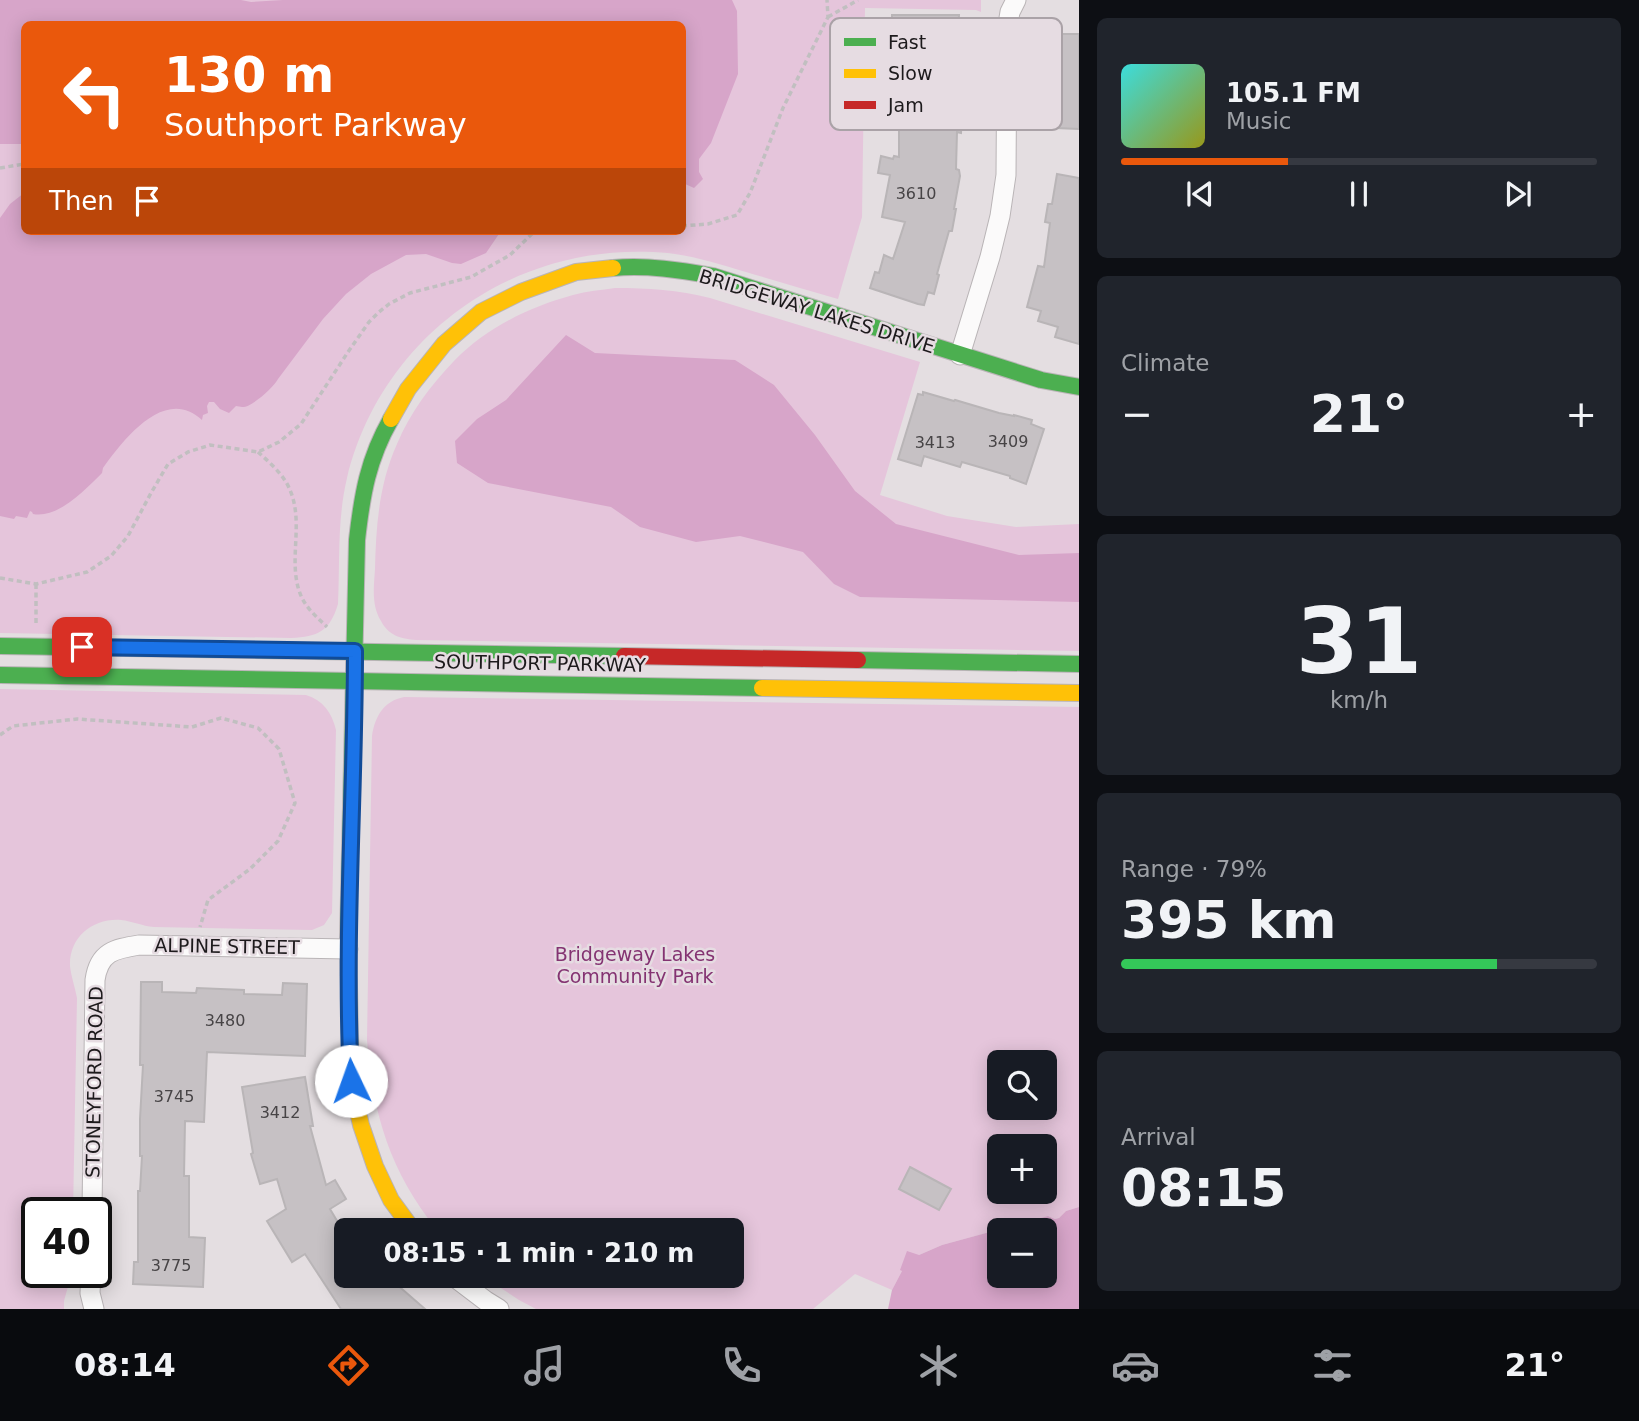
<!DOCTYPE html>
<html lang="en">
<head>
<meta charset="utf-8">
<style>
  body { margin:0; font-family:"DejaVu Sans",sans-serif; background:#20242c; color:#f1f3f6; height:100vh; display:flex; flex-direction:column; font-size:26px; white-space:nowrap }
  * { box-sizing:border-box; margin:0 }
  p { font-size:23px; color:#9ea1a6 }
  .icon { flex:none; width:38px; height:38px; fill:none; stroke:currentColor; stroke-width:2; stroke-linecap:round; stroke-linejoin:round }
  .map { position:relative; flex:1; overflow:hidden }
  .drawer { display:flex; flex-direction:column; gap:18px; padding:18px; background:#0d0f14; width:560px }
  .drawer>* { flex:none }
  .banner { position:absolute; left:21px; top:21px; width:665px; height:214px; border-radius:10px; box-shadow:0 4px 18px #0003; background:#ea580c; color:#fff; overflow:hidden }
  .fabs { position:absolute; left:987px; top:1050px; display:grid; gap:14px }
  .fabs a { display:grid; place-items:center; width:70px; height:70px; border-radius:10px; background:#171b24; box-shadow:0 4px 18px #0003; font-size:35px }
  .speed { position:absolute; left:21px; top:1197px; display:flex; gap:14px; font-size:35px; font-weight:700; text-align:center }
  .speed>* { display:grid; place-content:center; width:91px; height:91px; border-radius:50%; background:#171b24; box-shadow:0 4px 18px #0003; line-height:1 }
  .speed .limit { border:4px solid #111; border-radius:10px; background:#fff; color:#111 }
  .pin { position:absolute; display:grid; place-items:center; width:60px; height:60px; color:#fff; margin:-30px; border-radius:14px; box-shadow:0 4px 10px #0006 }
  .me { position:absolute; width:77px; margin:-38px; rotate:357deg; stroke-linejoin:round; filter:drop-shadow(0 0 5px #0008) }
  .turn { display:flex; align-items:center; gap:24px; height:147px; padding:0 28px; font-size:32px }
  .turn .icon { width:91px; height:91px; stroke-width:2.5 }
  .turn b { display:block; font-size:49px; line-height:60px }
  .then { display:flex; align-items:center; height:66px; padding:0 28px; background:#0003; gap:14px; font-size:26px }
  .big { font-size:52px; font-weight:700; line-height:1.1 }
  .drawer .widget { flex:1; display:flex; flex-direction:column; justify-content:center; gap:10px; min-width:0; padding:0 24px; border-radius:10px; background:#20242c }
  .drawer .dial { align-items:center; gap:0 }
  .dial b { font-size:91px; line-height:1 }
  .song { display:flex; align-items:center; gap:21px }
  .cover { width:84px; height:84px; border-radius:10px; background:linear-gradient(135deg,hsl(180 70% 55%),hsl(60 70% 35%)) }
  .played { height:7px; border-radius:4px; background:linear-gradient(90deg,#ea580c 35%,#363941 35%) }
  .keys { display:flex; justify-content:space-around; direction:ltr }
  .heat { display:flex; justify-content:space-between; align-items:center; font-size:38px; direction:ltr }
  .charge { height:10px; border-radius:5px; background:linear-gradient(90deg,#34c759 79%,#363941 0) }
  .trip { position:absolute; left:334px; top:1218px; width:410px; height:70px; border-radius:10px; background:#171b24; box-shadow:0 4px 18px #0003; font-weight:700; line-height:70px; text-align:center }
  .tabs { display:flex; height:112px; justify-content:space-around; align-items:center; background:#090b0e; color:#9ea1a6 }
  .tabs .icon { width:49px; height:49px }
  .tabs .active { color:#ea580c }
  .tabs b { font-size:32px; color:#f1f3f6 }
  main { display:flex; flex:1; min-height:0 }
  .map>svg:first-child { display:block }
  .green { fill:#e5c5db; fill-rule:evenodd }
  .water { fill:#d7a5c9; fill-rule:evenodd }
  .building { fill:#c6c1c4; stroke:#b9b5b7; stroke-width:2 }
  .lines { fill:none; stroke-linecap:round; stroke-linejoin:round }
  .street-casing { stroke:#b9b4b6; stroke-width:21 }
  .fast-casing { stroke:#b9b4b6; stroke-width:18 }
  .slow-casing { stroke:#b9b4b6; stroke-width:18 }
  .jam-casing { stroke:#b9b4b6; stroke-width:18 }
  .path { stroke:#c1bfc0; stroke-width:3.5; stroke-dasharray:5 3.5; stroke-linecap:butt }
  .street { stroke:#fbfafa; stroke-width:19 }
  .fast { stroke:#4caf50; stroke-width:16 }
  .slow { stroke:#ffc107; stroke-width:16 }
  .jam { stroke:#c62828; stroke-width:16 }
  .route-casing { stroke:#114b97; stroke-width:18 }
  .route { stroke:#1a73e8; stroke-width:12 }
  .labels { text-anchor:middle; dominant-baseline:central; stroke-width:5; stroke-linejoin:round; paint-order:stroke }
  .number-label { font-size:16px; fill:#474446 }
  .street-label { font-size:19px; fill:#1d1a1c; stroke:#e6dce2 }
  .park-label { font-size:19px; fill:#843372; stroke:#e6dce2 }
  .key { fill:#e6dce2; stroke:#aaa2a7; stroke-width:2 }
  .key-label { font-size:19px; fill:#1d1a1c }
</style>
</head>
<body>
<main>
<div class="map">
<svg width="1079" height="1309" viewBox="0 0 1079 1309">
  <rect width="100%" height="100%" fill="#e4dee1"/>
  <g class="green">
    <path d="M 0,0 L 981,0 L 981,12 L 976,10 L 865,8 L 862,217 L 838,299 C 807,290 777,281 746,272 C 716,263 685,253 653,252 C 510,245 381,338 347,478 C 337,520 340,562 338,604 C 330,631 318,637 291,638 L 0,633 ZM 24,24 L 682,24 L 682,231 L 24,231 Z"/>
    <path d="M 615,288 C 648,288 678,290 710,298 L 920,362 L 880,495 L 947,516 L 1016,527 L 1079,524 L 1079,651 L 416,640 C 401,639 388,635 381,621 C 371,605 374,586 375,569 C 376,526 379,484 397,444 C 410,413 430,386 454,361 C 486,328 529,307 573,295 C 587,291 601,290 615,288 Z"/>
    <path d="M 0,689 L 306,695 C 323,700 332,713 336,730 L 332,913 L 324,925 L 312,930 L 154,927 C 142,926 132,921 121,920 C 93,918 69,937 70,966 C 71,976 75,987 77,998 L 73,1213 L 37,1213 L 37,1272 L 72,1272 L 64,1301 L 64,1309 L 0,1309 Z"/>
    <path d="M 404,697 L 1079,707 L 1079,1207 L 1066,1211 L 1059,1218 L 1055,1219 L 1048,1216 L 942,1245 L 919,1255 L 902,1271 L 892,1290 L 855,1274 L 813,1309 L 536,1309 L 519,1300 L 484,1277 L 482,1276 L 732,1276 L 732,1230 L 437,1230 C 390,1171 373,1115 367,1040 L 372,736 C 375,716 384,701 404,697 ZM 999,1062 L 1045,1062 L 1045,1108 L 999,1108 ZM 999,1146 L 1045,1146 L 1045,1192 L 999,1192 Z"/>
  </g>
  <g class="water">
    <path d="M 0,0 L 241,0 L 251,2 L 283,0 L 732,0 L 737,11 L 738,74 L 711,143 L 699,159 L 699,172 L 703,179 L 694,188 L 683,183 L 682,24 L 24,24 L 24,144 L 0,144 Z"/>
    <path d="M 24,193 L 24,231 L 501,231 L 486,253 L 461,264 L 452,263 L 426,254 L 406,255 L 371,274 L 346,294 L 323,319 L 278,379 C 274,387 251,408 242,407 C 240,407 238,406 236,406 L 229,413 L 220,409 L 214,402 L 209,402 L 207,406 L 208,413 L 203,415 L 202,420 C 165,385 123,440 103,468 L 102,473 C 86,489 58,519 33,514 L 32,512 L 30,511 L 27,518 L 16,516 L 14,519 L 0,516 L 0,218 L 10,204 Z"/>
    <path d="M 566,335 L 595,353 L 735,360 L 774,385 L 815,435 L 855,491 L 896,524 L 1019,555 L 1079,553 L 1079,602 L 860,597 L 834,584 L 803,552 L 740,536 L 696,542 L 640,527 L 611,507 L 488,483 L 457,463 L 455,441 L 477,419 L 506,400 Z"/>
    <path d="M 1079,1207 L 1079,1309 L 888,1309 L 892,1290 L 902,1271 L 900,1270 L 907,1251 L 919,1255 L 942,1245 L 1048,1216 L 1055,1219 L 1059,1218 L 1066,1211 ZM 1045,1230 L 1045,1276 L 999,1276 L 999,1230 Z"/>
  </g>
  <g class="building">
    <path d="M 892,15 L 959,15 L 957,53 L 963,53 L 963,76 L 958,76 L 960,113 L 962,113 L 961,133 L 957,132 L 956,169 L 959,170 L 960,176 L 954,209 L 956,209 L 952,231 L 949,231 L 937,274 L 939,275 L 934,294 L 928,292 L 924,305 L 918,304 L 870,288 L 875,272 L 879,273 L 884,255 L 893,259 L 905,222 L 882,217 L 890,175 L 878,173 L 881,156 L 893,159 L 894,156 L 899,157 L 899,127 L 902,126 L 902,109 L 913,110 L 914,75 L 900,75 L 901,39 L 892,39 Z"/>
    <path d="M 1055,34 L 1079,34 L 1079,129 L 1056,128 L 1057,96 L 1052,96 Z"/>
    <path d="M 1057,174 L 1079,178 L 1079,344 L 1055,337 L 1058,327 L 1038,321 L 1041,311 L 1027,307 L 1038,266 L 1044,267 L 1050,223 L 1045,222 L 1048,204 L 1052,204 Z"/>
    <path d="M 923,392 L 954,401 L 955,400 L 999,413 L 1014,416 L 1014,415 L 1032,420 L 1031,424 L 1044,429 L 1026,484 L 1010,478 L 1010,476 L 962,462 L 960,467 L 924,456 L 921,466 L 898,459 L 918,394 L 923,395 Z"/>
    <path d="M 141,982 L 162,982 L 162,992 L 196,993 L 197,988 L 244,990 L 244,994 L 282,995 L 283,983 L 307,984 L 305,1056 L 207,1052 L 204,1122 L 185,1121 L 184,1176 L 189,1176 L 189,1237 L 205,1238 L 203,1287 L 133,1284 L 134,1262 L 138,1262 L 138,1191 L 140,1191 L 142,1156 L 140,1156 L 140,1119 L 143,1065 L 140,1065 Z"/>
    <path d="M 305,1077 L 313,1126 L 310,1126 L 326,1185 L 335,1180 L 346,1199 L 330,1209 L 346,1236 L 346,1276 L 387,1276 L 425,1309 L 341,1309 L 305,1254 L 292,1262 L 267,1221 L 286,1209 L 277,1179 L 260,1184 L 251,1154 L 253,1153 L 242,1087 Z"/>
    <path d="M 910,1167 L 951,1189 L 939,1210 L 899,1189 Z"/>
  </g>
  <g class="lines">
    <g class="street-casing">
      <g id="street">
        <path d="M 960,355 L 990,257 L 1000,216 L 1006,175 L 1007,30 L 1010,12 L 1016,0"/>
        <path d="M 92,1213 L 95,980 C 99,952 114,949 139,945 L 348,949"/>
        <path d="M 91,1272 L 90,1293 L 94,1309"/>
        <path d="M 453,1276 L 486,1301 L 499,1309"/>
      </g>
    </g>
    <g class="fast-casing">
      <g id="fast">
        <path d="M 613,268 C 647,265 680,270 713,276 L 1041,380 L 1079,387"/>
        <path d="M 0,646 L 624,656"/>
        <path d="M 858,660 L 1079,664"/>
        <path d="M 0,675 L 762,688"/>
        <path d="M 348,940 L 357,540 C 362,495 368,459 391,419"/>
      </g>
    </g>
    <g class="slow-casing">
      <g id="slow">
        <path d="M 391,419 L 408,389 L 444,344 L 481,312 L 521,292 L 576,272 L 613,268"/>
        <path d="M 762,688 L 1079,693"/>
        <path d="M 348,940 L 351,1081 L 361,1125 L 375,1166 L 391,1200 L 413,1230"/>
      </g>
    </g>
    <g class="jam-casing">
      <path id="jam" d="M 624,656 L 858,660"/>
    </g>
    <g class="path">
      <path d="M 828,17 L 858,0"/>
      <path d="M 0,168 L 24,164"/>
      <path d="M 682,226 L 708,224 L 737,215 L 750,193 L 783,108 L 828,17 L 827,0"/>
      <path d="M 258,452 C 270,463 284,475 290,490 C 305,525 286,564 302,598 C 308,610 318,618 327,627"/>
      <path d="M 0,578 L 36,584 L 87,572 L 111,556 L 128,536 L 151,493 L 168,464 L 188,452 L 210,445 L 258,452 L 279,442 L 301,424 L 348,352 L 369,322 L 379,312 L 389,304 L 410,293 L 471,277 L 510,255 L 535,231"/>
      <path d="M 36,584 L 36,623"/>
      <path d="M 0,735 L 13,726 L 77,719 L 192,727 L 221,718 L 258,728 L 279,749 L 295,803 L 278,841 L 250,869 L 208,900 L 200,927"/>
    </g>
    <use href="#street" class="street"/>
    <use href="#fast" class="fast"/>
    <use href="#slow" class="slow"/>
    <use href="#jam" class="jam"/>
  </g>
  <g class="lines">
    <g class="route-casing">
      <path id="route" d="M 82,647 L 355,651 C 355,794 344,938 351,1081"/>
    </g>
    <use href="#route" class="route"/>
  </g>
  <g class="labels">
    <g class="number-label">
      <text x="916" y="193">3610</text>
      <text x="1008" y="441">3409</text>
      <text x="935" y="442">3413</text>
      <text x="225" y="1020">3480</text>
      <text x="174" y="1096">3745</text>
      <text x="280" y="1112">3412</text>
      <text x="171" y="1265">3775</text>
    </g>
    <g class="street-label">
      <text transform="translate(817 311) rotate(17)">BRIDGEWAY LAKES DRIVE</text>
      <text transform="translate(540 663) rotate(1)">SOUTHPORT PARKWAY</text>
      <text transform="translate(227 946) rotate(1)">ALPINE STREET</text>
      <text transform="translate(94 1082) rotate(-89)">STONEYFORD ROAD</text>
    </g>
    <g class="park-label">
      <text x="635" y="954">Bridgeway Lakes<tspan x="635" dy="22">Community Park</tspan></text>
    </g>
  </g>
  <rect x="830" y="18" width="232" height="112" rx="10" class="key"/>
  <rect x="844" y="38" width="32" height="8" fill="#4caf50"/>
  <rect x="844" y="69" width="32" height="9" fill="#ffc107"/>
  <rect x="844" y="101" width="32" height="8" fill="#c62828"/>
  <g class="key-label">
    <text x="888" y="49">Fast</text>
    <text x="888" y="80">Slow</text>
    <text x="888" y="112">Jam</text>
  </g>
</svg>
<div class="fabs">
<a><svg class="icon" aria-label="search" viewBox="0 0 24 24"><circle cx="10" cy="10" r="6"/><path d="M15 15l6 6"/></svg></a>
<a>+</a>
<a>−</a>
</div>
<div class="speed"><div class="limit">40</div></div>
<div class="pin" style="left:82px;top:647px;background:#d93025"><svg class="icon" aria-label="arrive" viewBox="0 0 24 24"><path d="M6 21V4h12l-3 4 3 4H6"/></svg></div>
<svg class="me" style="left:351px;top:1081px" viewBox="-20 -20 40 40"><circle r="19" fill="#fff"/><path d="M0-13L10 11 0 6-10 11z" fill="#1a73e8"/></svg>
<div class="trip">08:15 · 1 min · 210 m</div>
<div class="banner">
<div class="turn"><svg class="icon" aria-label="left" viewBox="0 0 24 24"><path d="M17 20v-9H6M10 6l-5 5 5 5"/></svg><div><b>130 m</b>Southport Parkway</div></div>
<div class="then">Then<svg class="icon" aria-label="arrive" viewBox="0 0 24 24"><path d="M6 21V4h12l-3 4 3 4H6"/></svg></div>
</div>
</div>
<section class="drawer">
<div class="widget">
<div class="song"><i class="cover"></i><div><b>105.1 FM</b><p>Music</p></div></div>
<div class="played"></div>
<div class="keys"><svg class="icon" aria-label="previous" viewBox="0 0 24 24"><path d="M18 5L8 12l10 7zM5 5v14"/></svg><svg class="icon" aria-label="pause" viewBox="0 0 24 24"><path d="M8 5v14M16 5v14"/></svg><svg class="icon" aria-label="next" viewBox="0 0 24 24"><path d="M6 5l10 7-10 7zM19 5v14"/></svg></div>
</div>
<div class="widget"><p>Climate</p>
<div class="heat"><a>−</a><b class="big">21°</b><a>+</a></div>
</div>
<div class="widget dial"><b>31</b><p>km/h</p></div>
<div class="widget"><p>Range · 79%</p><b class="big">395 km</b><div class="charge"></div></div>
<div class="widget"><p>Arrival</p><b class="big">08:15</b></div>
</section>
</main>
<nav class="tabs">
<b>08:14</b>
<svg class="icon active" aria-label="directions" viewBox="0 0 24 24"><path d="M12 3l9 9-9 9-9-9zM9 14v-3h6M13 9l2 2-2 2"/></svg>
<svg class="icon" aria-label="music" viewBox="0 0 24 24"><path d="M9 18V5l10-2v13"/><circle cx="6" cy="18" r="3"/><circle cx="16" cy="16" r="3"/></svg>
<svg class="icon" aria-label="phone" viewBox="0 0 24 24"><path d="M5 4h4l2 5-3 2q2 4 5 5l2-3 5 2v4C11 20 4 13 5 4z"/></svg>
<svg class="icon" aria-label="climate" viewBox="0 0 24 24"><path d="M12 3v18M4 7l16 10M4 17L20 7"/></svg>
<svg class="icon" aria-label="car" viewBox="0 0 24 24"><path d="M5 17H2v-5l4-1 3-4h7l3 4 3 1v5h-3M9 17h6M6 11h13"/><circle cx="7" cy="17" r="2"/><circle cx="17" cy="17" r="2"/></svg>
<svg class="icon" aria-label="filters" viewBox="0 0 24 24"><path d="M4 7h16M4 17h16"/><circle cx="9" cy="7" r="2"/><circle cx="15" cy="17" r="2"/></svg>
<b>21°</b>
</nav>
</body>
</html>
